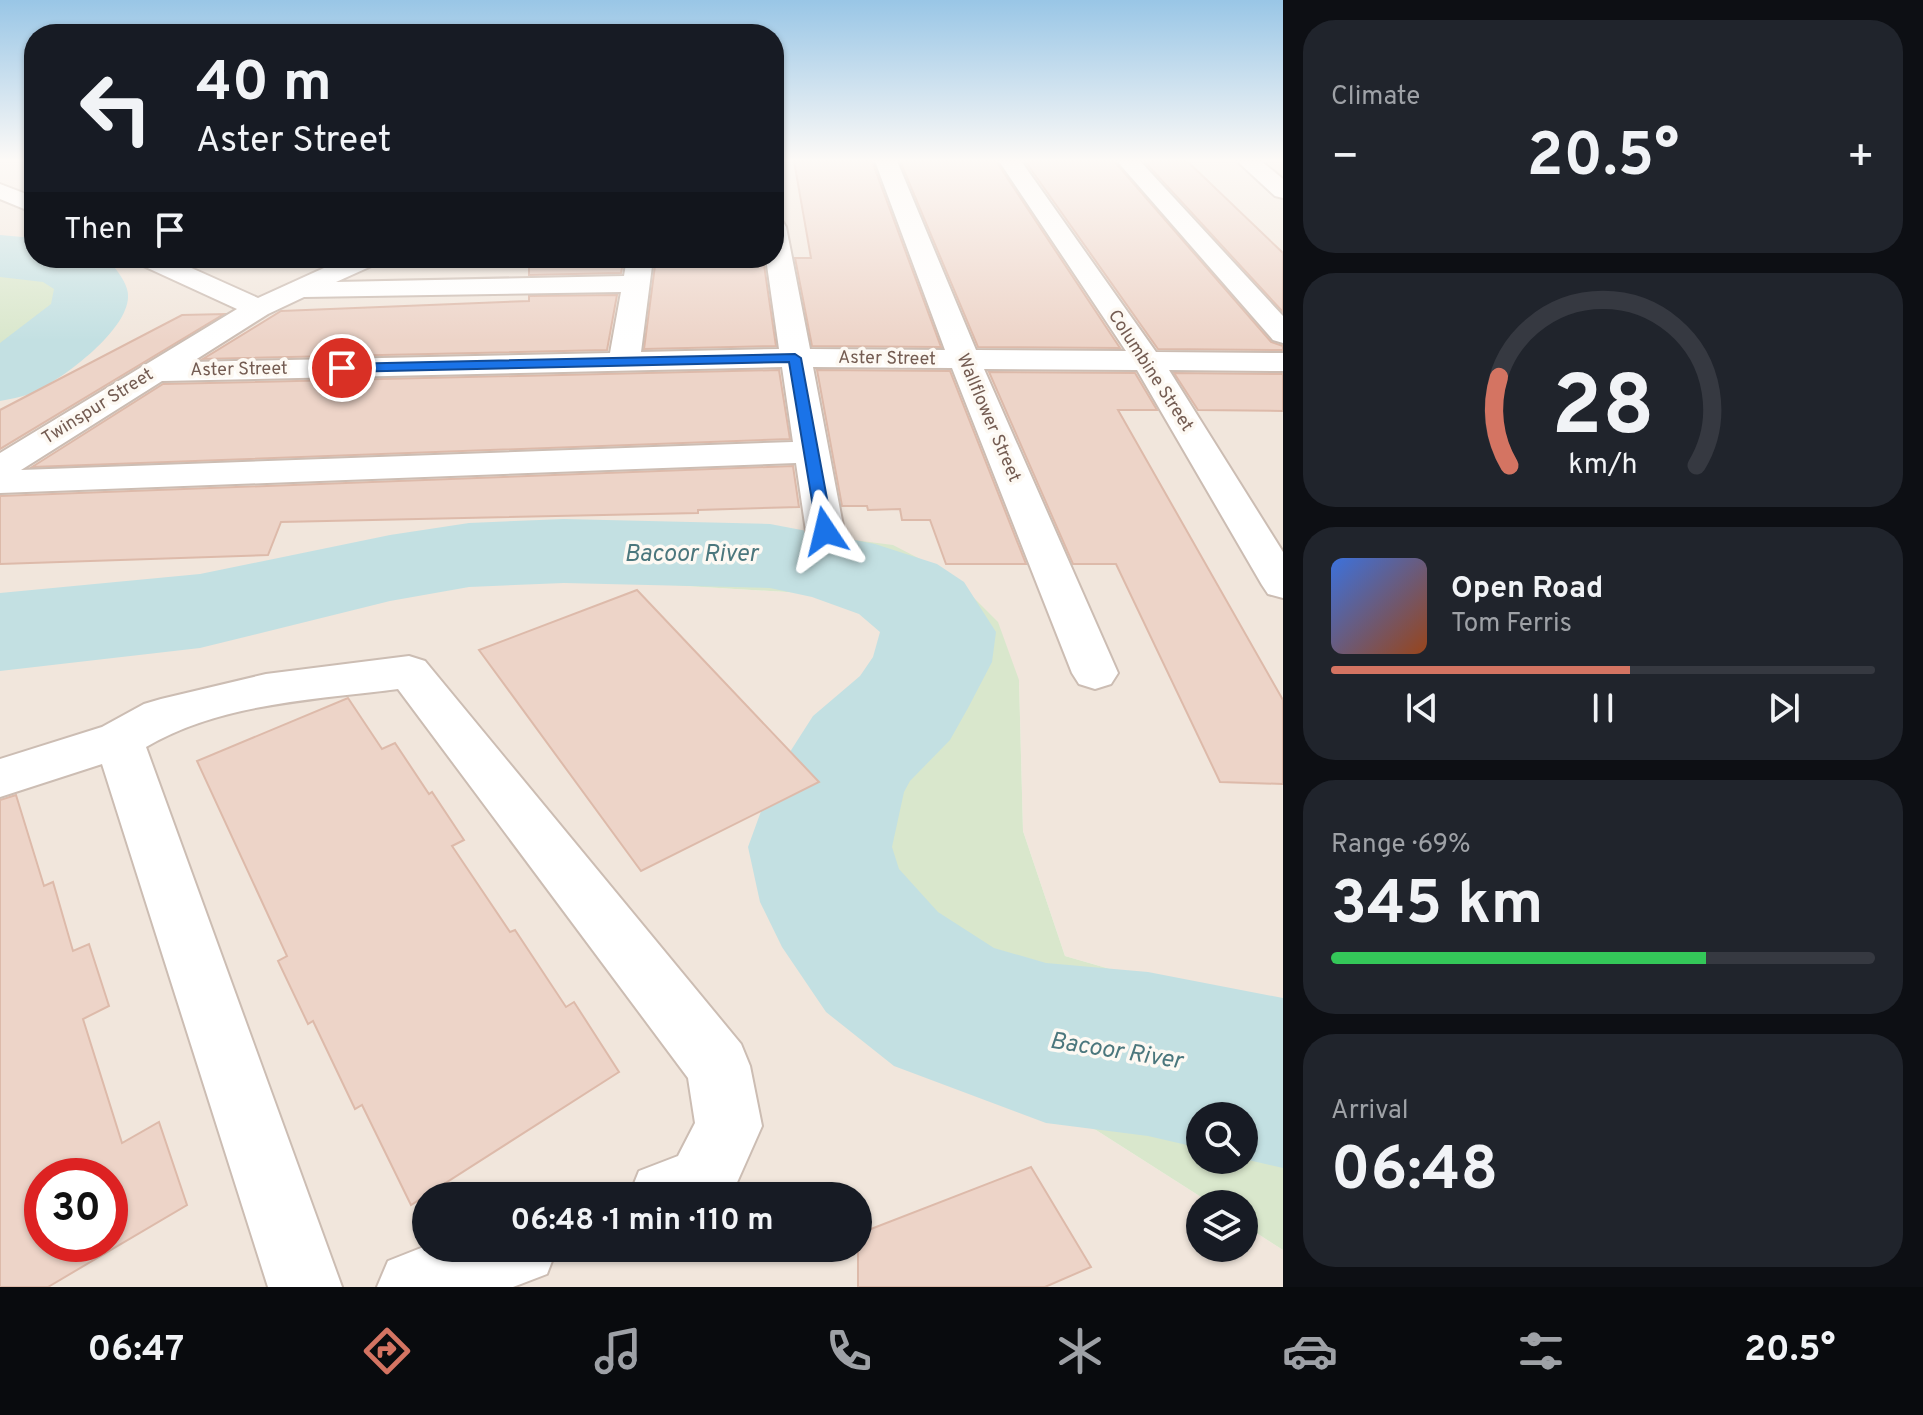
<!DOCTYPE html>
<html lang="en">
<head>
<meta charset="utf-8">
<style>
  body { margin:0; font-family:Overpass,sans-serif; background:#20242c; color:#f1f3f6; height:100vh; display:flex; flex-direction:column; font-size:30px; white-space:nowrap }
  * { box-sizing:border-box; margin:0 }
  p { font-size:26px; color:#9ea1a6 }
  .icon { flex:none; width:44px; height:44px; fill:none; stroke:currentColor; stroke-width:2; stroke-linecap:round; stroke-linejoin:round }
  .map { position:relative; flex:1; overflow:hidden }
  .panel { display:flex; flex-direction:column; gap:20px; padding:20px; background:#0d0f14; width:640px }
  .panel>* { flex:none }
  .guide { position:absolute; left:24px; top:24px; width:760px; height:244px; border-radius:32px; box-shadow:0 2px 6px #0004; background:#171b24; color:#f1f3f6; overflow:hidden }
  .fabs { position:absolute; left:1186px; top:1102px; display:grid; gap:16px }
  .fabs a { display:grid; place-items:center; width:72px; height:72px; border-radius:50%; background:#171b24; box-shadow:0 2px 6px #0004; font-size:40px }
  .speed { position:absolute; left:24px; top:1158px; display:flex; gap:16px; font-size:40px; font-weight:700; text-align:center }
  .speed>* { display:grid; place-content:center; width:104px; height:104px; border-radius:50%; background:#171b24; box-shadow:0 2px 6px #0004; line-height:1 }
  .speed .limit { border:12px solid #d22; background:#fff; color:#111 }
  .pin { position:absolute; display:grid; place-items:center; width:68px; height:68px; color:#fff; margin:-34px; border:4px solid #fff; border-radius:50%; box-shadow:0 2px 8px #0007 }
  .me { position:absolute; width:88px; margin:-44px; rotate:350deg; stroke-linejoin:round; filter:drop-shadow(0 0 6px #0008) }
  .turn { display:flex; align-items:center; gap:28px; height:168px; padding:0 40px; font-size:36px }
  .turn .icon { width:104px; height:104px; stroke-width:2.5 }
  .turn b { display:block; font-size:56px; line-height:68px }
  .then { display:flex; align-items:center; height:76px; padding:0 40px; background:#0003; gap:16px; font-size:30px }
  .big { font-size:60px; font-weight:700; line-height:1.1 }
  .panel .card { flex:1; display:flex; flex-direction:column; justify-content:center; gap:12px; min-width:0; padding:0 28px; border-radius:32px; background:#20242c }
  .panel .dial { align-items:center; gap:0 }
  .dial svg { height:208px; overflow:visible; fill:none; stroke:#363941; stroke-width:7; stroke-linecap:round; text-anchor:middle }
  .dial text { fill:#f1f3f6; stroke:none }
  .song { display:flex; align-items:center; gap:24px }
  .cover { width:96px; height:96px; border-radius:12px; background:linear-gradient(135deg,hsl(220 70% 55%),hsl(20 70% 35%)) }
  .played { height:8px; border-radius:4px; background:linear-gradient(90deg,#d47462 55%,#363941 55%) }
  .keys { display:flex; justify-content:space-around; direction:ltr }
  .heat { display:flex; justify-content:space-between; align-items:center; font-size:44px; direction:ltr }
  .charge { height:12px; border-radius:6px; background:linear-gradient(90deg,#34c759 69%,#363941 0) }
  .trip { position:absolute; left:412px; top:1182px; width:460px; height:80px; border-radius:40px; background:#171b24; box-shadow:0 2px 6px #0004; font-weight:700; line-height:80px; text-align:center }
  .menu { display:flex; height:128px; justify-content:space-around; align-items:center; background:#090b0e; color:#9ea1a6 }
  .menu .icon { width:56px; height:56px }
  .menu .on { color:#d47462 }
  .menu b { font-size:36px; color:#f1f3f6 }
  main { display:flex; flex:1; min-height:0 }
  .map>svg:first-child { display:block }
  .residential { fill:#f1e6dc; fill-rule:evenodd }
  .green { fill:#d9e7cc; fill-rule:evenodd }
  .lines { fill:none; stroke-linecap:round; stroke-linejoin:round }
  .river { fill:#c3e0e2; fill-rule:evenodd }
  .building { fill:#edd4c8; stroke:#ddbaaa; stroke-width:2; fill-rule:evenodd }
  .minor-casing { stroke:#ccbdb3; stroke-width:4 }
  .minor { fill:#fff; fill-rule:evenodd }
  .route { fill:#1a73e8; stroke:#114b97; stroke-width:2 }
  .labels { text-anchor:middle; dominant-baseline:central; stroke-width:7; stroke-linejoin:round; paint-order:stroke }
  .far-street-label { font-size:18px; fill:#745c52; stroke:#fdf9f3 }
  .water-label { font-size:24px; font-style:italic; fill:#4b777d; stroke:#fdf9f3 }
</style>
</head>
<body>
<main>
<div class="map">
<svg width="1283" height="1287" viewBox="0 0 1283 1287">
  <rect width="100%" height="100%" fill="#fbf4ed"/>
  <g class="residential">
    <path d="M 0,161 L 34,161 L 34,248 L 0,243 Z"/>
    <path d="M 774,161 L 1283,161 L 1283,1019 L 1065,956 L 1023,831 L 1019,680 L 822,536 L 499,542 L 282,577 L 68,606 L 0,603 L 0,389 L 58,361 L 118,287 L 80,258 L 774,258 Z"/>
    <path d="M 502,575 L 869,597 L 890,648 L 779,781 L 879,1039 L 997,1093 L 1096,1130 L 1212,1204 L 1200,1204 L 1200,1248 L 1244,1248 L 1244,1225 L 1283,1250 L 1283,1287 L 0,1287 L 0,661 L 263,624 ZM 42,1176 L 110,1176 L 110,1244 L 42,1244 ZM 426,1196 L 858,1196 L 858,1248 L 426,1248 Z"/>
  </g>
  <g class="green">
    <path d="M 0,243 L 34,248 L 34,258 L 80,258 L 118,287 L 108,317 L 58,361 L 0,389 Z"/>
    <path d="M 822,536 L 893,545 L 951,575 L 998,622 L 1019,680 L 1023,831 L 1065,956 L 1283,1019 L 1283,1250 L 1244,1225 L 1244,1204 L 1212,1204 L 1096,1130 L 997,1093 L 879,1039 L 784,937 L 759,863 L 779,780 L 890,648 L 869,597 L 502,575 L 263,624 L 0,661 L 0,603 L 68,606 L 282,577 L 499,542 ZM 1200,1116 L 1244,1116 L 1244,1160 L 1200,1160 Z"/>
  </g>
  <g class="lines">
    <g class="river">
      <path d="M 0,235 L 34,238 L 34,258 L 106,258 C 113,265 124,278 127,289 C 138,325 59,382 30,394 C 21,397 10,399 0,401 L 0,343 L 51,304 L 54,289 L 43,282 L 0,277 Z"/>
      <path d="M 564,519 L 770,524 L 875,544 L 937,564 L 964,582 L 996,632 L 992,662 L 968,708 L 950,740 L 910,781 L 904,792 L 892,847 L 899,869 L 938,912 L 994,948 L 1046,963 L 1148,972 L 1283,998 L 1283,1168 L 1244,1159 L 1244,1116 L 1200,1116 L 1200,1148 L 1148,1136 L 1046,1123 L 894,1066 L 826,1012 L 782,947 L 760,902 L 748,847 L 768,792 L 788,755 L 813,716 L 860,676 L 873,657 L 880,632 L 859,614 L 812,597 L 770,588 L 564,583 L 469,587 L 390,601 L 200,648 L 0,671 L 0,593 L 200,574 L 390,535 L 469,523 Z"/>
    </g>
  </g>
  <g class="building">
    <path d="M 794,161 L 872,161 L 941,347 L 812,346 L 795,258 L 811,258 Z"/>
    <path d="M 900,161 L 996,161 L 1120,348 L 978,347 Z"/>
    <path d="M 1025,161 L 1114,161 L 1271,342 L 1283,346 L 1283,350 L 1158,349 Z"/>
    <path d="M 1144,161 L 1187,161 L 1283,253 L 1283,312 Z"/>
    <path d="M 529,258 L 624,258 L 621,273 L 529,275 Z"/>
    <path d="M 656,258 L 763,258 L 776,346 L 644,349 Z"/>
    <path d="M 617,295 L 607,350 L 203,359 L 281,311 L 529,301 L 529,296 Z"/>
    <path d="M 224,314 L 0,449 L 0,410 L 182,315 Z"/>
    <path d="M 779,370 L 790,439 L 32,467 L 163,384 Z"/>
    <path d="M 817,370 L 950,371 L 1026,564 L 946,564 L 930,520 L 902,520 L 900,509 L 868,510 L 867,506 L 842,506 Z"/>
    <path d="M 989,372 L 1135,373 L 1157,410 L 1118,410 L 1283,700 L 1283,784 L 1220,782 L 1116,564 L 1073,564 Z"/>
    <path d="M 1174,373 L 1283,374 L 1283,411 L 1198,410 Z"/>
    <path d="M 793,466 L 799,507 L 698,510 L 698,513 L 281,522 L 268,555 L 0,564 L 0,496 Z"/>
    <path d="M 637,590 L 819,782 L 641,871 L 479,650 Z"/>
    <path d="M 348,698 L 382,749 L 395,743 L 429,794 L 432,792 L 464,840 L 452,846 L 510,932 L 515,930 L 566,1007 L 574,1002 L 619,1072 L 411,1205 L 362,1105 L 355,1109 L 313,1021 L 308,1024 L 278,961 L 287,956 L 197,761 Z"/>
    <path d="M 16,795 L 44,886 L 53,882 L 73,951 L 89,944 L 109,1006 L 83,1019 L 122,1143 L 159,1122 L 187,1205 L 48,1287 L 0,1287 L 0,800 ZM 42,1176 L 110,1176 L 110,1244 L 42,1244 Z"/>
    <path d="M 1031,1167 L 1091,1267 L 1045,1287 L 858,1287 L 858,1234 Z"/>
  </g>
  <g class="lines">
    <g class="minor-casing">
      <g id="minor">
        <path d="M 875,161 L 897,161 L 976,350 L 1126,351 L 999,161 L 1021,161 L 1156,352 L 1283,353 L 1283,371 L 1169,370 L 1283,552 L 1283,598 L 1268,594 L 1262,585 L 1137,370 L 984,369 L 1118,673 L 1111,684 L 1095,689 L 1079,684 L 1072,673 L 952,368 L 813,367 L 844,531 L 839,539 L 825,543 L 811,539 L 806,531 L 796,463 L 0,493 L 0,453 L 237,309 L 139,264 L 135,258 L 169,258 L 258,298 L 346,258 L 380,258 L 376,264 L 336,282 L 624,276 L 627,258 L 653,258 L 641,352 L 779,349 L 766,258 L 774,258 L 774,220 L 783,222 L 786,227 L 810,349 L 945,350 ZM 621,292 L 610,353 L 192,362 L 268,314 L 304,297 ZM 782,367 L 793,442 L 21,470 L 162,381 Z"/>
        <path d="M 1117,161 L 1140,161 L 1283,316 L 1283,343 L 1273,340 Z"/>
        <path d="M 1237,161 L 1261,161 L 1283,179 L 1283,198 L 1275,196 Z"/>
        <path d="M 0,184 L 34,197 L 34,213 L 0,199 Z"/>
        <path d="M 409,656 L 425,661 L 741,1044 L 750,1066 L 762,1126 L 731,1196 L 629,1196 L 639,1171 L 678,1156 L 695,1123 L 688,1078 L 398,689 C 314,700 220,703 146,747 L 342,1287 L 268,1287 L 102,764 L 0,797 L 0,759 L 102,727 L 144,704 L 161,699 L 266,674 Z"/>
        <path d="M 426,1246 L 426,1248 L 557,1248 L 547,1274 L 513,1287 L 377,1287 L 388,1261 Z"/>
      </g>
    </g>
    <use href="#minor" class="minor"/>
  </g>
  <linearGradient id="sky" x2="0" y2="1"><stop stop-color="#99c6e6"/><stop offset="0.47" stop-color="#fdfaf7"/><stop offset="1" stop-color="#fdfaf7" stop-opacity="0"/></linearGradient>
  <rect width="1283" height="341" fill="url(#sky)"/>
  <path class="route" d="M 795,354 L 801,358 L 833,531 L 825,536 L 817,531 L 789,362 L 342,372 L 336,368 L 342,364 Z"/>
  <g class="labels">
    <g class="far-street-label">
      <text transform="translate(887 359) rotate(1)">Aster Street</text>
      <text transform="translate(239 370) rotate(-1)">Aster Street</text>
      <text transform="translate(1150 371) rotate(57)">Columbine Street</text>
      <text transform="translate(98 407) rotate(-32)">Twinspur Street</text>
      <text transform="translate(988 418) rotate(67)">Wallflower Street</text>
    </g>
    <g class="water-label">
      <text x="691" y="555">Bacoor River</text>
      <text transform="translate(1116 1052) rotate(9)">Bacoor River</text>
    </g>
  </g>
</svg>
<div class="fabs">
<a><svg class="icon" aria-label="search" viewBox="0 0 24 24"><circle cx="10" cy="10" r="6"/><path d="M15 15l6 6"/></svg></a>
<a><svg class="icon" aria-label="layers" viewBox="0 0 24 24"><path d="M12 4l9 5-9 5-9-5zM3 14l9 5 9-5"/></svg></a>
</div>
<div class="speed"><div class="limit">30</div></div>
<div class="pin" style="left:342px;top:368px;background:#d93025"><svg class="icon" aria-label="arrive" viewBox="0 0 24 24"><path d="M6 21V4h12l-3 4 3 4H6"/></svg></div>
<svg class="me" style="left:825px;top:531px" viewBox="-20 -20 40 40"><path d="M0-17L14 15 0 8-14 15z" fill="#1a73e8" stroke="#fff" stroke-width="4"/></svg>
<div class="trip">06:48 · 1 min · 110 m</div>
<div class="guide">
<div class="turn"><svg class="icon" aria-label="left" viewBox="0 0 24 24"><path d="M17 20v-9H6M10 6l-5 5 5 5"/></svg><div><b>40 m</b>Aster Street</div></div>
<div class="then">Then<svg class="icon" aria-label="arrive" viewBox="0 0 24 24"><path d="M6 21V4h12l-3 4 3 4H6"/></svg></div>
</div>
</div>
<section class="panel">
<div class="card"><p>Climate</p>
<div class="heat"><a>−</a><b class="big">20.5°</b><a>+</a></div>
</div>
<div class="card dial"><svg viewBox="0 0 100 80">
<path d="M14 69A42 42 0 1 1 86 69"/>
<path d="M14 69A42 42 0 0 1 10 35" stroke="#d47462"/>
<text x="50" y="56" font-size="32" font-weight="700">28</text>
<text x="50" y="72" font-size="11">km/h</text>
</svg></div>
<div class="card">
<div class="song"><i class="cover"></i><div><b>Open Road</b><p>Tom Ferris</p></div></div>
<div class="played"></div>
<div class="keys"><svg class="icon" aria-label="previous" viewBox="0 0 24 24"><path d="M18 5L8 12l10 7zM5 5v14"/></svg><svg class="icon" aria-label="pause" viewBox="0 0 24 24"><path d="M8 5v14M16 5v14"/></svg><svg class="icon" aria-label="next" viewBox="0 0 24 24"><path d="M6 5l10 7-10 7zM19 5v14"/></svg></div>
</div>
<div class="card"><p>Range · 69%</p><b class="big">345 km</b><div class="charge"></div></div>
<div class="card"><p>Arrival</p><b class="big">06:48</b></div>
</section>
</main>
<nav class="menu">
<b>06:47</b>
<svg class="icon on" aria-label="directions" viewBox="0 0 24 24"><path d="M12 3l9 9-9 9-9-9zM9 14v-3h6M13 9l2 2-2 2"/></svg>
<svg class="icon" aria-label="music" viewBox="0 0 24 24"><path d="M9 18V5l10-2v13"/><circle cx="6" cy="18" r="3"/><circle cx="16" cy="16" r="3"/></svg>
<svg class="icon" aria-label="phone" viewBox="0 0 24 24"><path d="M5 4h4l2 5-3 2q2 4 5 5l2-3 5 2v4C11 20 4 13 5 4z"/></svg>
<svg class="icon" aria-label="climate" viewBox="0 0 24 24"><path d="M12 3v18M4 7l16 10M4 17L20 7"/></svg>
<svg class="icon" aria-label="car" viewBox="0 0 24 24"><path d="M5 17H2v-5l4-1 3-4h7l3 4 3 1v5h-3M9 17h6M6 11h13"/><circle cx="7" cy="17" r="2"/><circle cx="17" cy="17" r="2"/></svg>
<svg class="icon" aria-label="filters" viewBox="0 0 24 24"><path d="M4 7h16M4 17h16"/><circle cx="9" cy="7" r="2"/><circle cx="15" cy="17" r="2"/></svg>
<b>20.5°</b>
</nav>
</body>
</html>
